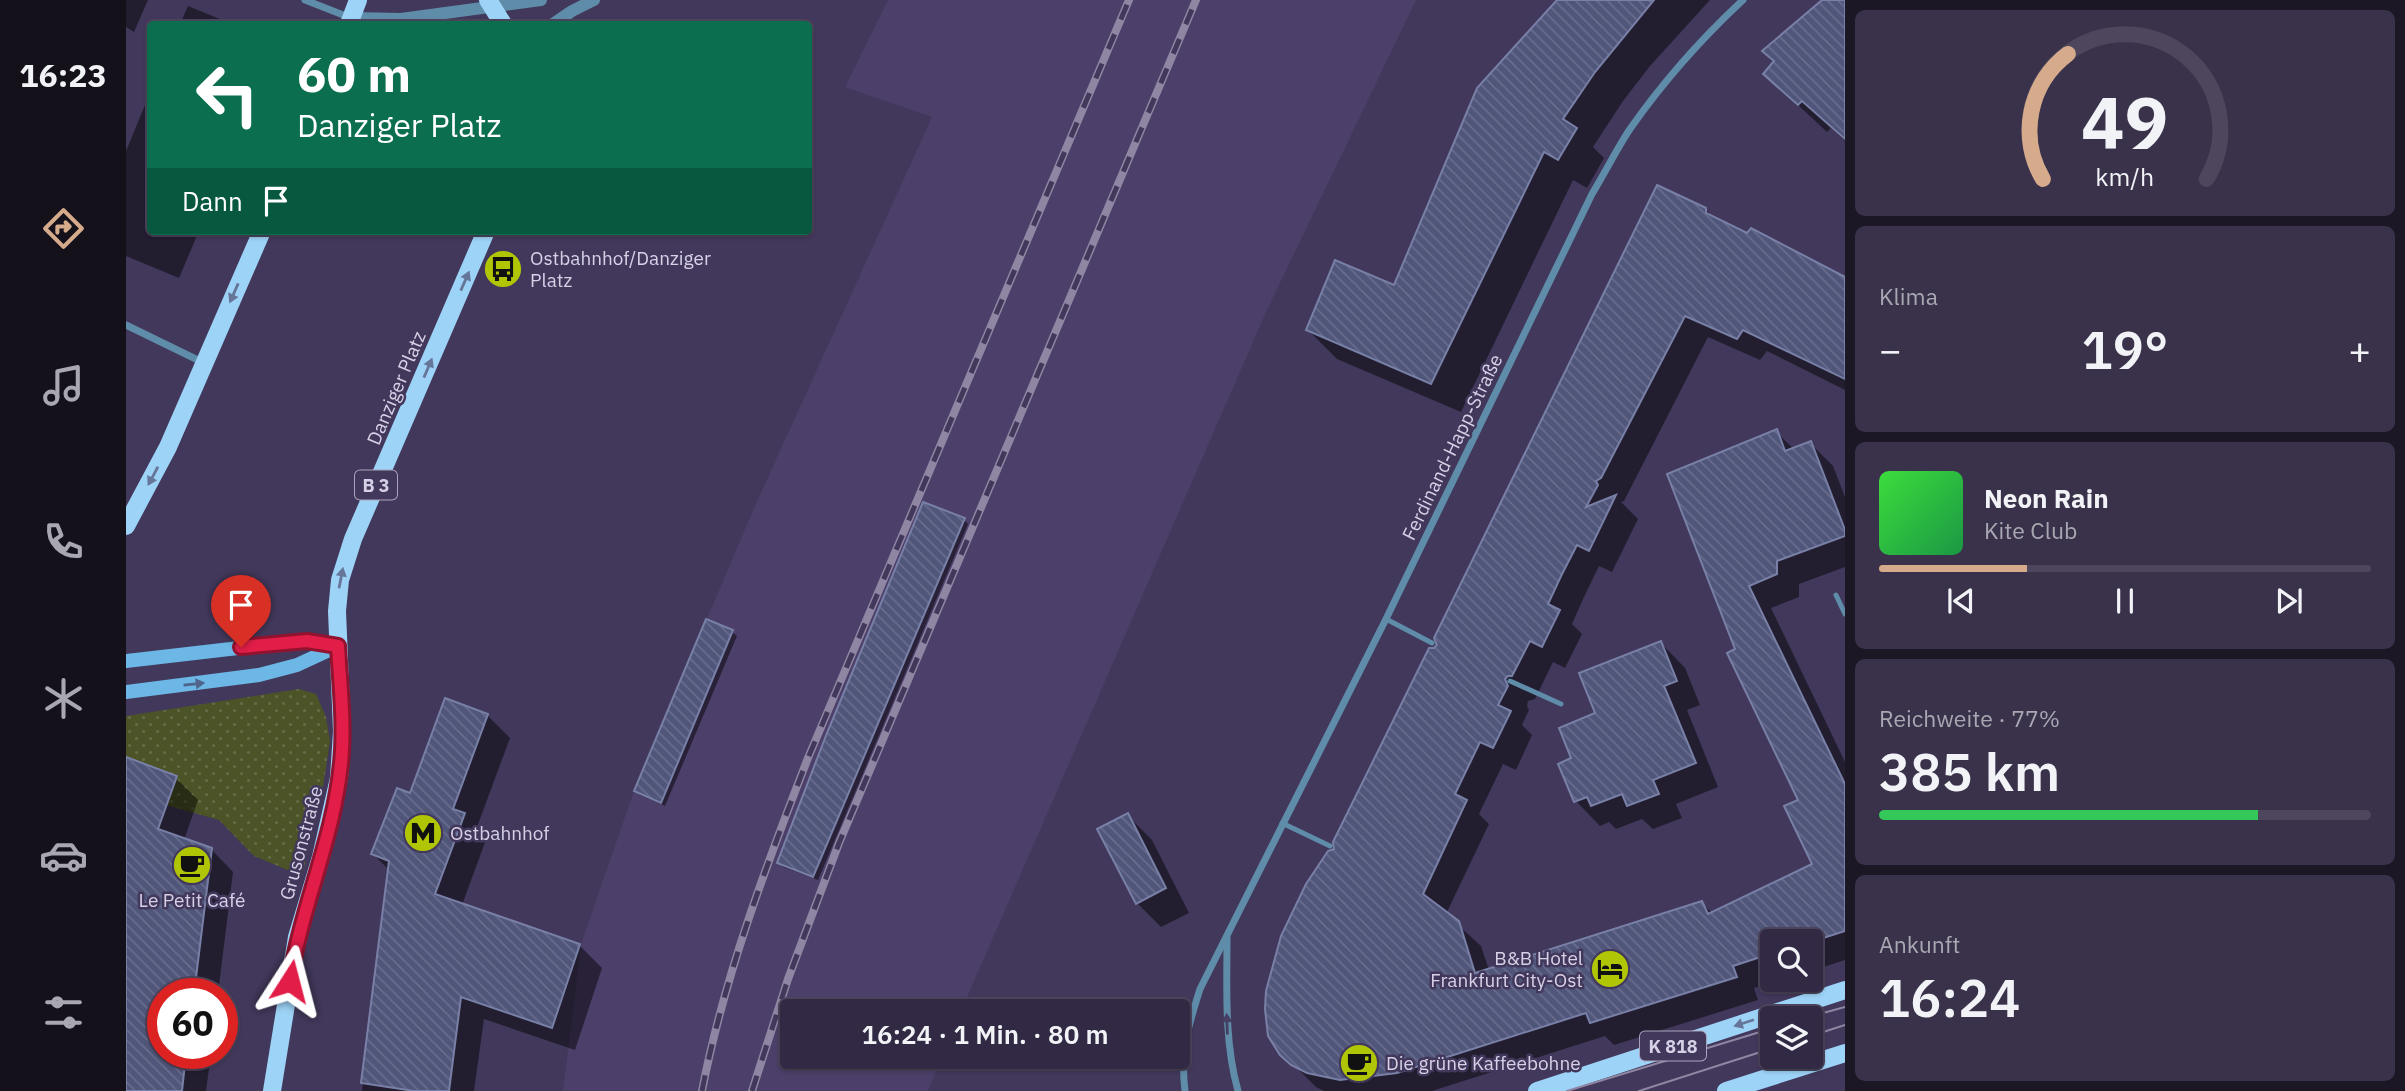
<!DOCTYPE html>
<html lang="de">
<head>
<meta charset="utf-8">
<style>
  body { margin:0; font-family:"IBM Plex Sans",sans-serif; background:#3a324b; color:#f1f3f6; height:100vh; display:flex; flex-direction:column; font-size:26px; white-space:nowrap }
  * { box-sizing:border-box; margin:0 }
  p { font-size:23px; color:#a8a7b2 }
  .icon { flex:none; width:38px; height:38px; fill:none; stroke:currentColor; stroke-width:2; stroke-linecap:round; stroke-linejoin:round }
  .map { position:relative; flex:1; overflow:hidden }
  .drawer { display:flex; flex-direction:column; gap:10px; padding:10px; background:#1c1725; width:560px }
  .drawer>* { flex:none }
  .top-card { position:absolute; left:21px; top:21px; width:665px; height:214px; border-radius:7px; box-shadow:0 2px 5px #0004,0 0 0 2px #4d465d; background:#0b6e4f; color:#fff; overflow:hidden }
  .fabs { position:absolute; left:1634px; top:929px; display:grid; gap:14px }
  .fabs a { display:grid; place-items:center; width:63px; height:63px; border-radius:7px; background:#322a44; box-shadow:0 2px 5px #0004,0 0 0 2px #4d465d; font-size:35px }
  .speed { position:absolute; left:21px; top:978px; display:flex; gap:14px; font-size:35px; font-weight:700; text-align:center }
  .speed>* { display:grid; place-content:center; width:91px; height:91px; border-radius:50%; background:#322a44; box-shadow:0 2px 5px #0004,0 0 0 2px #4d465d; line-height:1 }
  .speed .limit { border:10px solid #d22; background:#fff; color:#111 }
  .pin { position:absolute; display:grid; place-items:center; width:60px; height:60px; color:#fff; margin:-72px -30px; border-radius:50% 50% 50% 0; rotate:-45deg; box-shadow:0 0 7px #0007 }
  .pin .icon { rotate:45deg }
  .me { position:absolute; width:77px; margin:-38px; rotate:9deg; stroke-linejoin:round; filter:drop-shadow(0 0 5px #0008) }
  .turn { display:flex; align-items:center; gap:24px; height:147px; padding:0 35px; font-size:32px }
  .turn .icon { width:91px; height:91px; stroke-width:2.5 }
  .turn b { display:block; font-size:49px; line-height:60px }
  .then { display:flex; align-items:center; height:66px; padding:0 35px; background:#0003; gap:14px; font-size:26px }
  .big { font-size:52px; font-weight:600; line-height:1.1 }
  .drawer .tile { flex:1; display:flex; flex-direction:column; justify-content:center; gap:10px; min-width:0; padding:0 24px; border-radius:10px; background:#3a324b }
  .drawer .dial { align-items:center; gap:0 }
  .dial svg { height:182px; overflow:visible; fill:none; stroke:#4d465d; stroke-width:7; stroke-linecap:round; text-anchor:middle }
  .dial text { fill:#f1f3f6; stroke:none }
  .song { display:flex; align-items:center; gap:21px }
  .cover { width:84px; height:84px; border-radius:10px; background:linear-gradient(135deg,hsl(120 70% 55%),hsl(140 70% 35%)) }
  .played { height:7px; border-radius:4px; background:linear-gradient(90deg,#d6ab8b 30%,#4d465d 30%) }
  .keys { display:flex; justify-content:space-around; direction:ltr }
  .heat { display:flex; justify-content:space-between; align-items:center; font-size:38px; direction:ltr }
  .charge { height:10px; border-radius:5px; background:linear-gradient(90deg,#34c759 77%,#4d465d 0) }
  .trip { position:absolute; left:654px; top:999px; width:410px; height:70px; border-radius:7px; background:#322a44; box-shadow:0 2px 5px #0004,0 0 0 2px #4d465d; font-weight:600; line-height:70px; text-align:center }
  main { display:flex; flex:1; min-height:0 }
  .tabs { display:flex; flex-direction:column; width:126px; justify-content:space-around; align-items:center; background:#14111b; color:#a8a7b2 }
  .tabs .icon { width:49px; height:49px }
  .tabs .current { color:#d6ab8b }
  .tabs b { font-size:32px; color:#f1f3f6 }
  .map>svg:first-child { display:block }
  .built { fill:#4c3f69 }
  .grass { fill:url(#grass-dots) }
  .shadow { fill:#0007 }
  .building { fill:url(#building-back-hatch); stroke:#7980a7; stroke-width:2 }
  .lines { fill:none; stroke-linecap:round; stroke-linejoin:round }
  .service { stroke:#5f8ca9; stroke-width:5 }
  .minor { stroke:#5f8ca9; stroke-width:7 }
  .tertiary { stroke:#5f8ca9; stroke-width:12 }
  .secondary { stroke:#6cb7e5; stroke-width:14 }
  .primary { stroke:#9dd3f7; stroke-width:18 }
  .tram { stroke:#8e86a2; stroke-width:2 }
  .rail-casing { stroke:#8e86a2; stroke-width:8 }
  .rail { stroke:#42385b; stroke-width:5; stroke-dasharray:16; stroke-linecap:butt }
  .oneway { fill:#667699 }
  .oneway2 { fill:#51648b }
  .oneway3 { fill:#454063 }
  .route-casing { stroke:#92132f; stroke-width:18 }
  .route { stroke:#e11d48; stroke-width:12 }
  .labels { text-anchor:middle; dominant-baseline:central; stroke-width:5; stroke-linejoin:round; paint-order:stroke }
  .shield { fill:#42385b; stroke:#aaa3bd; stroke-width:2 }
  .shield-label { font-size:18px; font-weight:bold; fill:#d7d1e7 }
  .poi-label { font-size:19px; fill:#d7d1e7; stroke:#42385b; text-anchor:start }
  .street-label { font-size:19px; fill:#d7d1e7; stroke:#42385b }
</style>
</head>
<body>
<main>
<nav class="tabs">
<b>16:23</b>
<svg class="icon current" aria-label="directions" viewBox="0 0 24 24"><path d="M12 3l9 9-9 9-9-9zM9 14v-3h6M13 9l2 2-2 2"/></svg>
<svg class="icon" aria-label="music" viewBox="0 0 24 24"><path d="M9 18V5l10-2v13"/><circle cx="6" cy="18" r="3"/><circle cx="16" cy="16" r="3"/></svg>
<svg class="icon" aria-label="phone" viewBox="0 0 24 24"><path d="M5 4h4l2 5-3 2q2 4 5 5l2-3 5 2v4C11 20 4 13 5 4z"/></svg>
<svg class="icon" aria-label="climate" viewBox="0 0 24 24"><path d="M12 3v18M4 7l16 10M4 17L20 7"/></svg>
<svg class="icon" aria-label="car" viewBox="0 0 24 24"><path d="M5 17H2v-5l4-1 3-4h7l3 4 3 1v5h-3M9 17h6M6 11h13"/><circle cx="7" cy="17" r="2"/><circle cx="17" cy="17" r="2"/></svg>
<svg class="icon" aria-label="filters" viewBox="0 0 24 24"><path d="M4 7h16M4 17h16"/><circle cx="9" cy="7" r="2"/><circle cx="15" cy="17" r="2"/></svg>
</nav>
<div class="map">
<svg width="1719" height="1091" viewBox="0 0 1719 1091">
  <defs>
    <pattern id="grass-dots" width="8" height="8" patternUnits="userSpaceOnUse" patternTransform="scale(1.75)"><rect width="8" height="8" fill="#4b5327"/><path d="M2 2h.1M6 6h.1" fill="none" stroke="#646b46" stroke-width="1.8" stroke-linecap="round"/></pattern>
    <pattern id="building-back-hatch" width="6" height="6" patternUnits="userSpaceOnUse" patternTransform="scale(1.75)"><rect width="6" height="6" fill="#50557a"/><path d="M-1 5l2 2M0 0l6 6M5-1l2 2" fill="none" stroke="#686c8d"/></pattern>
  </defs>
  <rect width="100%" height="100%" fill="#42385b"/>
  <path class="built" d="M 762,0 L 1290,0 L 1141,310 L 835,1011 L 667,1012 L 667,1057 L 816,1057 L 802,1091 L 437,1091 L 455,944 L 508,791 L 628,508 L 806,117 L 719,87 Z"/>
  <path class="grass" d="M 173,689 L 190,694 L 200,717 L 204,741 L 196,794 L 176,876 L 128,856 L 93,820 L 40,805 L 50,776 L 0,757 L 0,716 Z"/>
  <g class="shadow">
    <path d="M 0,0 L 22,0 L 8,32 L 0,27 Z"/>
    <path d="M 1434,0 L 1584,0 L 1524,66 L 1497,101 L 1467,147 L 1478,158 L 1461,188 L 1447,180 L 1335,412 L 1211,359 L 1182,330 L 1269,287 Z"/>
    <path d="M 1701,0 L 1719,0 L 1719,141 L 1705,128 L 1701,132 L 1639,74 Z"/>
    <path d="M 62,6 L 106,24 L 54,24 Z"/>
    <path d="M 24,93 L 24,231 L 73,231 L 53,278 L 0,256 L 0,151 Z"/>
    <path d="M 1579,209 L 1589,219 L 1622,235 L 1625,230 L 1719,277 L 1719,390 L 1641,351 L 1634,360 L 1582,337 L 1498,501 L 1495,502 L 1512,519 L 1486,572 L 1473,566 L 1458,597 L 1446,624 L 1456,634 L 1439,668 L 1427,662 L 1409,699 L 1402,701 L 1401,706 L 1403,710 L 1396,725 L 1406,735 L 1390,770 L 1377,764 L 1353,814 L 1363,824 L 1320,914 L 1355,946 L 1363,970 L 1576,903 L 1587,914 L 1688,865 L 1674,801 L 1612,650 L 1650,432 L 1668,449 L 1685,444 L 1707,466 L 1719,497 L 1719,567 L 1673,584 L 1673,597 L 1645,608 L 1719,762 L 1719,960 L 1685,971 L 1685,942 L 1647,942 L 1647,980 L 1655,980 L 1628,988 L 1632,1000 L 1488,1045 L 1479,1036 L 1306,1091 L 1198,1091 L 1190,1087 L 1152,1049 L 1210,850 L 1309,649 Z"/>
    <path d="M 838,520 L 842,524 L 692,880 L 657,867 L 653,863 Z"/>
    <path d="M 606,632 L 611,636 L 539,806 L 514,795 L 510,791 Z"/>
    <path d="M 1535,643 L 1559,668 L 1574,705 L 1561,710 L 1592,787 L 1550,804 L 1556,818 L 1527,829 L 1516,819 L 1490,829 L 1483,822 L 1474,826 L 1450,801 L 1434,765 L 1447,759 L 1471,714 Z"/>
    <path d="M 361,715 L 384,738 L 351,827 L 361,837 L 336,905 L 453,945 L 476,968 L 449,1050 L 358,1019 L 348,1091 L 236,1091 L 263,870 L 247,854 L 285,795 Z"/>
    <path d="M 0,759 L 50,778 L 72,800 L 58,840 L 85,849 L 107,872 L 92,994 L 37,994 L 37,1054 L 85,1054 L 80,1091 L 0,1091 Z"/>
    <path d="M 1002,816 L 1026,840 L 1063,913 L 1035,927 L 1011,903 Z"/>
  </g>
  <g class="building">
    <path d="M 1431,0 L 1528,0 L 1469,72 L 1437,119 L 1451,128 L 1432,160 L 1418,152 L 1305,384 L 1180,330 L 1209,260 L 1268,285 L 1351,88 Z"/>
    <path d="M 1696,0 L 1719,0 L 1719,139 L 1676,101 L 1672,105 L 1637,74 L 1648,61 L 1636,51 Z"/>
    <path d="M 1531,185 L 1580,208 L 1580,213 L 1621,233 L 1625,228 L 1719,277 L 1719,379 L 1617,330 L 1611,339 L 1559,316 L 1475,478 L 1470,481 L 1472,485 L 1460,507 L 1490,495 L 1463,551 L 1451,545 L 1436,574 L 1422,604 L 1434,610 L 1416,647 L 1404,641 L 1386,676 L 1382,676 L 1379,679 L 1382,686 L 1372,705 L 1385,711 L 1367,748 L 1354,742 L 1329,794 L 1341,800 L 1297,894 L 1333,921 L 1349,973 L 1576,901 L 1582,914 L 1686,864 L 1658,806 L 1672,800 L 1601,653 L 1609,649 L 1541,474 L 1651,429 L 1659,451 L 1685,441 L 1719,530 L 1719,536 L 1651,561 L 1651,574 L 1623,586 L 1719,784 L 1719,931 L 1685,942 L 1647,942 L 1647,953 L 1607,966 L 1611,977 L 1464,1023 L 1460,1013 L 1271,1073 L 1214,1080 L 1181,1073 L 1165,1065 L 1154,1055 L 1142,1036 L 1139,1009 L 1140,991 L 1155,936 L 1180,884 L 1202,851 L 1208,849 L 1207,842 L 1303,648 L 1308,648 L 1311,645 L 1308,638 Z"/>
    <path d="M 797,502 L 839,518 L 687,877 L 651,863 L 701,733 Z"/>
    <path d="M 580,619 L 607,630 L 535,803 L 508,791 Z"/>
    <path d="M 1535,641 L 1551,681 L 1538,686 L 1570,763 L 1527,780 L 1533,794 L 1501,806 L 1496,794 L 1465,806 L 1461,797 L 1448,802 L 1432,764 L 1445,758 L 1433,728 L 1469,713 L 1453,673 Z"/>
    <path d="M 319,698 L 362,714 L 327,809 L 339,813 L 309,894 L 454,944 L 426,1028 L 335,997 L 323,1091 L 288,1091 L 235,1083 L 263,861 L 245,854 L 271,788 L 284,793 Z"/>
    <path d="M 0,757 L 51,776 L 32,829 L 86,848 L 68,994 L 37,994 L 37,1054 L 60,1054 L 56,1091 L 0,1091 Z"/>
    <path d="M 1002,813 L 1040,888 L 1010,904 L 971,829 Z"/>
  </g>
  <g class="lines">
    <g class="service">
      <path d="M 1710,595 L 1719,614"/>
      <path d="M 1260,619 L 1306,643"/>
      <path d="M 1384,681 L 1435,704"/>
      <path d="M 1156,823 L 1204,846"/>
    </g>
    <g class="minor">
      <path d="M 179,0 L 225,18"/>
      <path d="M 0,325 L 78,363"/>
      <path d="M 1101,937 C 1101,989 1098,1041 1112,1091"/>
      <path d="M 1059,1091 C 1054,1049 1062,1028 1074,989 L 1260,619 L 1466,194 C 1479,173 1490,150 1504,129 C 1537,82 1575,39 1617,0"/>
    </g>
    <g class="tertiary">
      <path d="M 225,18 L 275,19 L 415,0"/>
      <path d="M 427,24 L 446,11 L 468,0"/>
    </g>
    <g class="secondary">
      <path d="M 0,661 L 165,642 L 198,642 L 212,646"/>
      <path d="M 0,692 L 133,675 L 171,665 L 212,646"/>
    </g>
    <g class="primary">
      <path d="M 362,0 L 377,24"/>
      <path d="M 223,24 L 232,0"/>
      <path d="M 0,526 L 42,447 L 136,231"/>
      <path d="M 146,1091 L 171,937 L 195,857 L 213,778 L 216,731 L 211,611 L 214,580 L 227,539 L 360,231"/>
      <path d="M 1411,1091 L 1719,990"/>
      <path d="M 1600,1091 L 1719,1053"/>
    </g>
    <g class="tram">
      <path d="M 1679,1018 L 1719,1007"/>
      <path d="M 1685,1036 L 1719,1025"/>
      <path d="M 1441,1091 L 1647,1028"/>
      <path d="M 1513,1091 L 1647,1048"/>
    </g>
    <g class="rail-casing">
      <g id="rail">
        <path d="M 576,1091 C 598,977 640,866 682,758 L 1003,0"/>
        <path d="M 626,1091 L 662,979 L 713,843 L 1070,0"/>
      </g>
    </g>
    <use href="#rail" class="rail"/>
  </g>
  <defs><path id="oneway-solid" d="M-6-.8H1V-3.2L6.5 0L1 3.2V.8H-6Z" transform="scale(1.75)"/></defs>
  <g class="oneway">
    <use href="#oneway-solid" transform="translate(339 281) rotate(-66)"/>
    <use href="#oneway-solid" transform="translate(108 293) rotate(114)"/>
    <use href="#oneway-solid" transform="translate(302 368) rotate(-67)"/>
    <use href="#oneway-solid" transform="translate(27 476) rotate(118)"/>
    <use href="#oneway-solid" transform="translate(215 578) rotate(-79)"/>
    <use href="#oneway-solid" transform="translate(1618 1023) rotate(162)"/>
  </g>
  <use class="oneway2" href="#oneway-solid" transform="translate(68 684) rotate(-6)"/>
  <use class="oneway3" href="#oneway-solid" transform="translate(1101 1024) rotate(-92)"/>
  <g class="lines">
    <g class="route-casing">
      <path id="route" d="M 115,647 L 181,641 L 212,646 C 214,684 219,725 215,763 C 208,838 175,907 164,981"/>
    </g>
    <use href="#route" class="route"/>
  </g>
  <defs>
    <g id="bus-disc" transform="scale(2.0125)"><circle r="9.5" fill="#b0c503" stroke="#42385b"/><path d="M-5-6H5V4H4V6H2V4H-2V6H-4V4H-5ZM-3.5-4V0h7V-4ZM-3.5 1.2v1.5H-2V1.2ZM2 1.2v1.5H3.5V1.2Z" fill="#111"/></g>
    <g id="metro-disc" transform="scale(2.0125)"><circle r="9.5" fill="#b0c503" stroke="#42385b"/><path d="M-5.5 5V-5H-3L0 0L3-5H5.5V5H3V-.5L0 4L-3-.5V5Z" fill="#111"/></g>
    <g id="cafe-disc" transform="scale(2.0125)"><circle r="9.5" fill="#b0c503" stroke="#42385b"/><path d="M-5.5-4.5H6V0H3Q3 3.5 0 3.5H-2.5Q-5.5 3.5-5.5 0ZM3-3.2v2h1.7v-2ZM-6 4.5H4V6H-6Z" fill="#111"/></g>
    <g id="hotel-disc" transform="scale(2.0125)"><circle r="9.5" fill="#b0c503" stroke="#42385b"/><path d="M-6-4.5h1.5V1H6V5H4.5V3h-9V5H-6ZM-4 0a1.8 1.8 0 1 1 3.6 0ZM.5 0V-2.5h3Q6-2.5 6 0Z" fill="#111"/></g>
  </defs>
  <g fill-rule="evenodd">
    <use href="#bus-disc" x="377" y="269"/>
    <use href="#metro-disc" x="297" y="833"/>
    <use href="#cafe-disc" x="66" y="865"/>
    <use href="#hotel-disc" x="1484" y="969"/>
    <use href="#cafe-disc" x="1233" y="1063"/>
  </g>
  <g class="labels">
    <g class="shield">
      <rect x="229" y="470.5" width="42" height="29" rx="5"/>
      <rect x="1514" y="1031.5" width="66" height="29" rx="5"/>
    </g>
    <g class="shield-label">
      <text x="250" y="485">B 3</text>
      <text x="1547" y="1046">K 818</text>
    </g>
    <g class="poi-label">
      <text x="404" y="258">Ostbahnhof/Danziger<tspan x="404" dy="22">Platz</tspan></text>
      <text x="324" y="833">Ostbahnhof</text>
      <text x="66" y="900" text-anchor="middle">Le Petit Café</text>
      <text x="1457" y="958" text-anchor="end">B&amp;B Hotel<tspan x="1457" dy="22">Frankfurt City-Ost</tspan></text>
      <text x="1260" y="1063">Die grüne Kaffeebohne</text>
    </g>
    <g class="street-label">
      <text transform="translate(270 388) rotate(-67)">Danziger Platz</text>
      <text transform="translate(1326 447) rotate(-64)">Ferdinand-Happ-Straße</text>
      <text transform="translate(175 843) rotate(-75)">Grusonstraße</text>
    </g>
  </g>
</svg>
<div class="fabs">
<a><svg class="icon" aria-label="search" viewBox="0 0 24 24"><circle cx="10" cy="10" r="6"/><path d="M15 15l6 6"/></svg></a>
<a><svg class="icon" aria-label="layers" viewBox="0 0 24 24"><path d="M12 4l9 5-9 5-9-5zM3 14l9 5 9-5"/></svg></a>
</div>
<div class="speed"><div class="limit">60</div></div>
<div class="pin" style="left:115px;top:647px;background:#d93025"><svg class="icon" aria-label="arrive" viewBox="0 0 24 24"><path d="M6 21V4h12l-3 4 3 4H6"/></svg></div>
<svg class="me" style="left:164px;top:981px" viewBox="-20 -20 40 40"><path d="M0-17L14 15 0 8-14 15z" fill="#e11d48" stroke="#fff" stroke-width="4"/></svg>
<div class="trip">16:24 · 1 Min. · 80 m</div>
<div class="top-card">
<div class="turn"><svg class="icon" aria-label="left" viewBox="0 0 24 24"><path d="M17 20v-9H6M10 6l-5 5 5 5"/></svg><div><b>60 m</b>Danziger Platz</div></div>
<div class="then">Dann<svg class="icon" aria-label="arrive" viewBox="0 0 24 24"><path d="M6 21V4h12l-3 4 3 4H6"/></svg></div>
</div>
</div>
<section class="drawer">
<div class="tile dial"><svg viewBox="0 0 100 80">
<path d="M14 69A42 42 0 1 1 86 69"/>
<path d="M14 69A42 42 0 0 1 25 14" stroke="#d6ab8b"/>
<text x="50" y="56" font-size="32" font-weight="700">49</text>
<text x="50" y="72" font-size="11">km/h</text>
</svg></div>
<div class="tile"><p>Klima</p>
<div class="heat"><a>−</a><b class="big">19°</b><a>+</a></div>
</div>
<div class="tile">
<div class="song"><i class="cover"></i><div><b>Neon Rain</b><p>Kite Club</p></div></div>
<div class="played"></div>
<div class="keys"><svg class="icon" aria-label="previous" viewBox="0 0 24 24"><path d="M18 5L8 12l10 7zM5 5v14"/></svg><svg class="icon" aria-label="pause" viewBox="0 0 24 24"><path d="M8 5v14M16 5v14"/></svg><svg class="icon" aria-label="next" viewBox="0 0 24 24"><path d="M6 5l10 7-10 7zM19 5v14"/></svg></div>
</div>
<div class="tile"><p>Reichweite · 77%</p><b class="big">385 km</b><div class="charge"></div></div>
<div class="tile"><p>Ankunft</p><b class="big">16:24</b></div>
</section>
</main>
</body>
</html>
